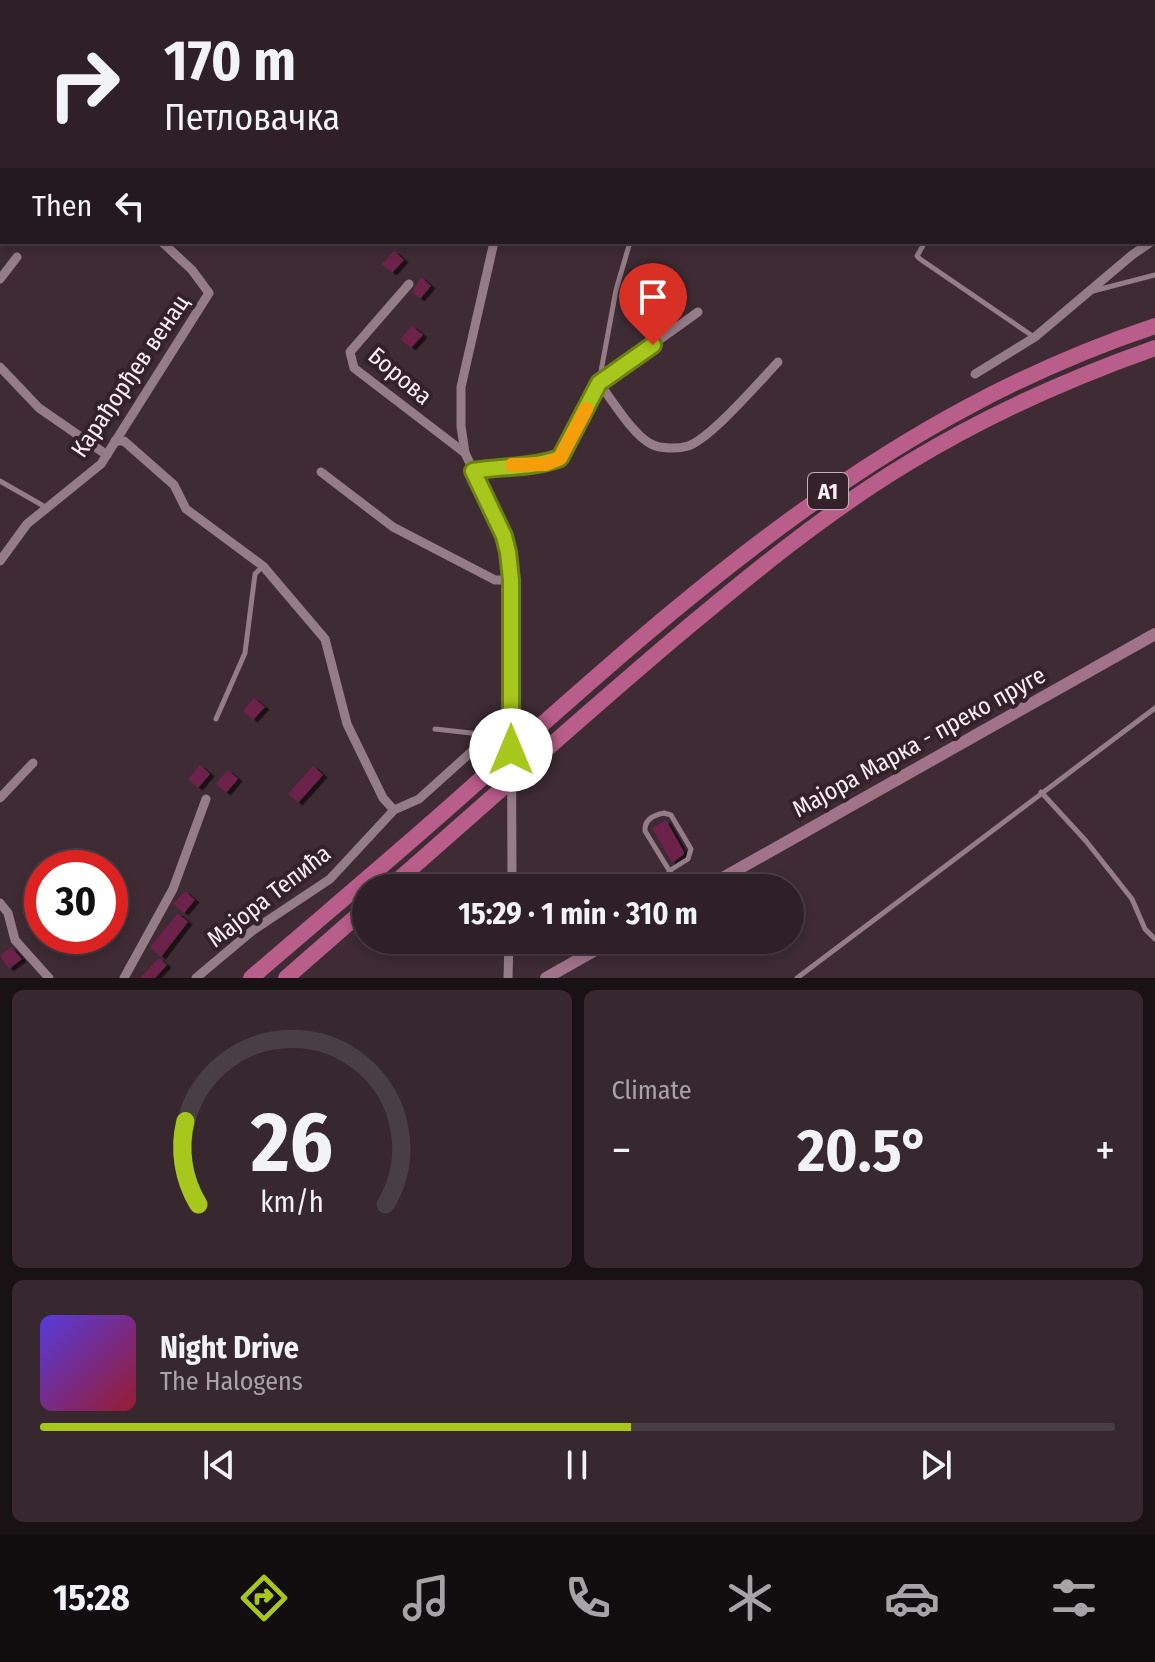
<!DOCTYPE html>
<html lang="en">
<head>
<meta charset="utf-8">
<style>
  body { margin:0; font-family:"Fira Sans Condensed",sans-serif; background:#36282e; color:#f1f3f6; height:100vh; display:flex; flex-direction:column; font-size:30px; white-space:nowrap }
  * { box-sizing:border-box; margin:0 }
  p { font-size:26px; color:#a7a3a7 }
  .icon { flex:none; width:44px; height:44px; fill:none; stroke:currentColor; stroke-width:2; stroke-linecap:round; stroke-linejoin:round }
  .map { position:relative; height:978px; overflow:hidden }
  .drawer { display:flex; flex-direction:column; gap:12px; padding:12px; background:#191215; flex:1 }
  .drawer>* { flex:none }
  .top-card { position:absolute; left:0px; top:0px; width:1156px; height:244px; box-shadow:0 4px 12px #0003,0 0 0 2px #493e43; background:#2e2026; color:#f1f3f6; overflow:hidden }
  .speed { position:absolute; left:24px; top:850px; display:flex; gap:16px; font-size:40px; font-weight:700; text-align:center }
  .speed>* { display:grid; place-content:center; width:104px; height:104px; border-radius:50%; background:#2e2026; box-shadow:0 4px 12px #0003,0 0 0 2px #493e43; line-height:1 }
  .speed .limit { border:12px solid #d22; background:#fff; color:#111 }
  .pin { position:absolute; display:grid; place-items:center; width:68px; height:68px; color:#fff; margin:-82px -34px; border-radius:50% 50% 50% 0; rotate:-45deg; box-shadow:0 0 8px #0007 }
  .pin .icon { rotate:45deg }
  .me { position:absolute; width:88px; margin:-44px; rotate:0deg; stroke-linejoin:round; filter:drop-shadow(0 0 6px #0008) }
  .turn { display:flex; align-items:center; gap:28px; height:168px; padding:0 32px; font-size:36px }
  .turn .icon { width:104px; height:104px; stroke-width:2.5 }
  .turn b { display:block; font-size:56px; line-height:68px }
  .then { display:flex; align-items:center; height:76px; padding:0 32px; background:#0003; gap:16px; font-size:30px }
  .big { font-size:60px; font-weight:700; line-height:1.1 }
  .drawer .widget { flex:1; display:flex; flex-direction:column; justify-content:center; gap:12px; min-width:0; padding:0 28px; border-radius:12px; background:#36282e }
  .drawer .dial { align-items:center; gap:0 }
  .dial svg { height:208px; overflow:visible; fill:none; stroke:#493e43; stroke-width:7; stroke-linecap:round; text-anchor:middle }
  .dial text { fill:#f1f3f6; stroke:none }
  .song { display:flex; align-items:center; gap:24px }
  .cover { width:96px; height:96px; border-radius:12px; background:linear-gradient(135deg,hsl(250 70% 55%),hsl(350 70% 35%)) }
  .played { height:8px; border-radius:4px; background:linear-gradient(90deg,#a8c71d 55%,#493e43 55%) }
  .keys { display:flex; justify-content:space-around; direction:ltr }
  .heat { display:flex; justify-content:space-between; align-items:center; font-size:44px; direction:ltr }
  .drawer .tiles { flex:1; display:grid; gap:12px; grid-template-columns:1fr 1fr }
  .widget:last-child { grid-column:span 2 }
  .trip { position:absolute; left:352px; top:874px; width:452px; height:80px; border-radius:40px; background:#2e2026; box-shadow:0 4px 12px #0003,0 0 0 2px #493e43; font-weight:700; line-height:80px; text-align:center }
  .menu { display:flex; height:128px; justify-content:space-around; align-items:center; background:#120d0f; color:#a7a3a7 }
  .menu .icon { width:56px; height:56px }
  .menu .on { color:#a8c71d }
  .menu b { font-size:36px; color:#f1f3f6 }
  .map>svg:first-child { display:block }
  .building { fill:#6c244a; filter:url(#shadow) }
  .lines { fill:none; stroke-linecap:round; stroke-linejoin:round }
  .lane { stroke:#957d87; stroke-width:5 }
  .street { stroke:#957d87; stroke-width:9 }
  .secondary { stroke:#a07388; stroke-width:12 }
  .highway { stroke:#b95d8a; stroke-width:16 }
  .route-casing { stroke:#6d8113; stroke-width:20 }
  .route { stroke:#a8c71d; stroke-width:14 }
  .slow { stroke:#f59e0b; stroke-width:14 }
  .labels { text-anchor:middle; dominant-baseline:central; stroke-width:8; stroke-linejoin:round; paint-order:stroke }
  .shield { fill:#342129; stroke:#c0b1b7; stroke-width:2 }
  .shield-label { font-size:22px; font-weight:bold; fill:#fceff4 }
  .street-label { font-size:24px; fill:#fceff4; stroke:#342129 }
</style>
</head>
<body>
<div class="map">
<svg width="1155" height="978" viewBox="0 0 1155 978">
  <defs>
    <filter id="shadow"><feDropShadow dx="4.5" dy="2.5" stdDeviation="0" flood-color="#0009"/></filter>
  </defs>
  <rect width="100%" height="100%" fill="#3e2b33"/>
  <g class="building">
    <path d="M 394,251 L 404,260 L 392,273 L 382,264 Z"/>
    <path d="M 421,277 L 431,286 L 420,299 L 412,292 Z"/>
    <path d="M 412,326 L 423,335 L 411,348 L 400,339 Z"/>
    <path d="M 254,698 L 265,707 L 253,720 L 243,711 Z"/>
    <path d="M 200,765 L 210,774 L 198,788 L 188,779 Z"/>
    <path d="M 313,766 L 323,775 L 298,803 L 288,794 Z"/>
    <path d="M 228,770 L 238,779 L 226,793 L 216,784 Z"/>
    <path d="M 666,820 L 684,852 L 683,855 L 672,863 L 652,828 Z"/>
    <path d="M 185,891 L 195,900 L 184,913 L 173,904 Z"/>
    <path d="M 42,892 L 42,921 L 37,927 L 22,913 Z"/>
    <path d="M 178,913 L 188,922 L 161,957 L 150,947 Z"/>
    <path d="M 11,947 L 22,959 L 9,969 L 0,956 Z"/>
    <path d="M 159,958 L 167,965 L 155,978 L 140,978 Z"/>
  </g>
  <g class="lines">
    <g class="lane">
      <path d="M 407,2 L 410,0"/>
      <path d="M 1154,57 L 1155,56"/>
      <path d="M 925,242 L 917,256 L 920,259 L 1034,337"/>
      <path d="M 1093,291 L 1155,275"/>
      <path d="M 599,382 L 616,290 L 630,242"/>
      <path d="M 0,481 L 47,508"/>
      <path d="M 216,719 L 245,653 L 255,574 L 263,566"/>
      <path d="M 435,729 L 489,735"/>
      <path d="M 1041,792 L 1086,841 L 1132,899 L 1145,929 L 1155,939"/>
      <path d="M 669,871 L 688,859 L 691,849 L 671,815 L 664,813 C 654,815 644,820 645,831 L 680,888"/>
      <path d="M 797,978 L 1155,708"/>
    </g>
    <g class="street">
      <path d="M 238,0 L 239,2"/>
      <path d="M 476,0 L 477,2"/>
      <path d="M 577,2 L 579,0"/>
      <path d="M 0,109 L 2,110"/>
      <path d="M 494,242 L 461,387 L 461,426 L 465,453 L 504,536 L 511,580 L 512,888"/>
      <path d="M 0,279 L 17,257"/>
      <path d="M 409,284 L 350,352 L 354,368 L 465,453"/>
      <path d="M 0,367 L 39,408 L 107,455"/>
      <path d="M 975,374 L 1035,337 L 1132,255 L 1151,242"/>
      <path d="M 599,383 C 612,400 633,435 651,444 C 660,449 678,449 688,446 C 711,438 759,382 778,362"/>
      <path d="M 115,441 L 124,441 L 174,485 L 186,509 L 263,566 L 325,639 L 347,724 L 383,798 L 394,810"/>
      <path d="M 473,471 C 502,466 533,468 560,458 L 599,383 L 698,312"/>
      <path d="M 321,472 L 393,527 L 495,580 L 511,580"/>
      <path d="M 0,561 L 27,524 L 101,464 L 209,293 L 192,270 L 162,242"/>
      <path d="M 0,798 L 33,763"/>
      <path d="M 0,903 L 8,913 L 15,940 L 49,978"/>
      <path d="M 124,978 L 173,889 L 206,799"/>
      <path d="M 196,978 L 252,931 L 330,879 L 394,810 L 419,799 L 490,735 L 511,723"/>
      <path d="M 508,978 L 509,940"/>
    </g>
    <g class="secondary">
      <path d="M 705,888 L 1155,634"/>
      <path d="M 546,978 L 613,940"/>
    </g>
    <g class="highway">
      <path d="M 389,888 C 485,804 579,719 676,637 C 750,575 825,513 908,463 C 985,416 1070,378 1155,348"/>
      <path d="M 251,978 C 332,908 414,840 493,768 C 697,586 890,414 1155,326"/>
      <path d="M 286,978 L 366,908"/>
    </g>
  </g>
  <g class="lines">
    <g class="route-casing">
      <path id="route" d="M 511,750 L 511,580 L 508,552 L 504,536 L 473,471 C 502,466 533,468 560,458 L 599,383 L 653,345"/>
    </g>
    <use href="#route" class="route"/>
    <path class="slow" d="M 512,465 L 546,464 L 560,458 L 586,409"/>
  </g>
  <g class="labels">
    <rect class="shield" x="808" y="473" width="40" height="36" rx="6"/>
    <g class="shield-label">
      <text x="828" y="491">A1</text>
    </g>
    <g class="street-label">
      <text transform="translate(130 376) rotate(-56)">Карађорђев венац</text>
      <text transform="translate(400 376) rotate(40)">Борова</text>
      <text transform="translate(919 742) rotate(-29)">Мајора Марка - преко пруге</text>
      <text transform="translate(269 896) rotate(-38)">Мајора Тепића</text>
    </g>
  </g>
</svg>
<div class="speed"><div class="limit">30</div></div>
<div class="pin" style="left:653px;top:345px;background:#d93025"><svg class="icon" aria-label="arrive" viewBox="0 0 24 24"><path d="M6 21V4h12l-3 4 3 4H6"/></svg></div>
<svg class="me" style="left:511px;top:750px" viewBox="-20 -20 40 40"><circle r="19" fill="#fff"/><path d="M0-13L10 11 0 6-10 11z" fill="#a8c71d"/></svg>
<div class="trip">15:29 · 1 min · 310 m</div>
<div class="top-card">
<div class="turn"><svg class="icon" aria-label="right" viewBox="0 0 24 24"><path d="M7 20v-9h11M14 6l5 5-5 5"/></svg><div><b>170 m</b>Петловачка</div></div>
<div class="then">Then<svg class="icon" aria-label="left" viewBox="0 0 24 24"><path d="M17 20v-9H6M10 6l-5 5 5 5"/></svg></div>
</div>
</div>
<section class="drawer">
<div class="tiles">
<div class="widget dial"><svg viewBox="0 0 100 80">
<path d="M14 69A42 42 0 1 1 86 69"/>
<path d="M14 69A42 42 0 0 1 9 37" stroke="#a8c71d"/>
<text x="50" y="56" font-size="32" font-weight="700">26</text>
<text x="50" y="72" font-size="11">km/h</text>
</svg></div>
<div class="widget"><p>Climate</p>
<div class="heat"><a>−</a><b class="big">20.5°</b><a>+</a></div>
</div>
<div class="widget">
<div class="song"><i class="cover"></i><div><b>Night Drive</b><p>The Halogens</p></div></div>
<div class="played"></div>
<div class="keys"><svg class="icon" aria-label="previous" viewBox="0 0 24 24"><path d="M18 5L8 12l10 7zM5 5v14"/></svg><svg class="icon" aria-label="pause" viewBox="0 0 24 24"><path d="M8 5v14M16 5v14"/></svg><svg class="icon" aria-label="next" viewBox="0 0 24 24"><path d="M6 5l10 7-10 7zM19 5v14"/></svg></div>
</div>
</div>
</section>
<nav class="menu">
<b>15:28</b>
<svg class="icon on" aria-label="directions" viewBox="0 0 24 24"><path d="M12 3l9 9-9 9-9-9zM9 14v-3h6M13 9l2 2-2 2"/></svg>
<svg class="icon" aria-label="music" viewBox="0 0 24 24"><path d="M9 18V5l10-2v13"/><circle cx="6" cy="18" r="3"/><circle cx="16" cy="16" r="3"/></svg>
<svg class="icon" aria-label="phone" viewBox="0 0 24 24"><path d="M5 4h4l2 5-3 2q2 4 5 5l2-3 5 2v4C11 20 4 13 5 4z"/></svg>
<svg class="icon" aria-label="climate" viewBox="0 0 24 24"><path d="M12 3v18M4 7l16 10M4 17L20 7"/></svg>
<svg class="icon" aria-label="car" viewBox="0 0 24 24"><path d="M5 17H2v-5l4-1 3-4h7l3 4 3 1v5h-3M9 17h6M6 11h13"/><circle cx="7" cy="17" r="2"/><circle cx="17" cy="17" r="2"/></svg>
<svg class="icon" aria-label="filters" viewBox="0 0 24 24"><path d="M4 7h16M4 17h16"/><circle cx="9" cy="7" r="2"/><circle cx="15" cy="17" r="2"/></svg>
</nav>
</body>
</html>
